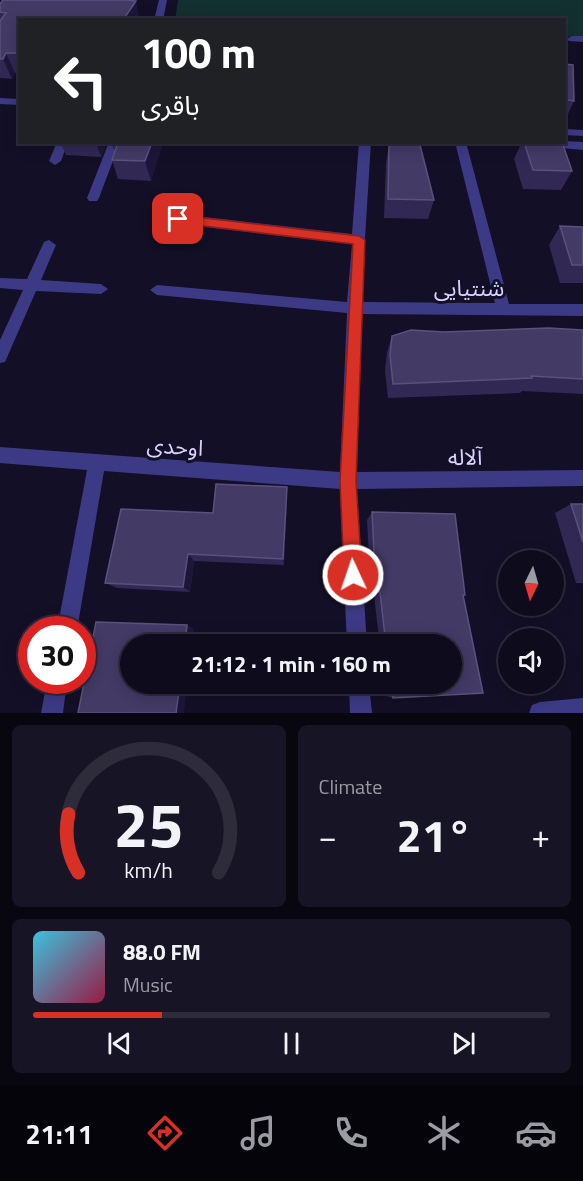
<!DOCTYPE html>
<html lang="en">
<head>
<meta charset="utf-8">
<style>
  body { margin:0; font-family:"Titillium Web","Noto Sans Arabic",sans-serif; background:#171425; color:#f1f3f6; height:100vh; display:flex; flex-direction:column; font-size:22px; white-space:nowrap }
  * { box-sizing:border-box; margin:0 }
  p { font-size:20px; color:#9b9ba3 }
  .icon { flex:none; width:33px; height:33px; fill:none; stroke:currentColor; stroke-width:2; stroke-linecap:round; stroke-linejoin:round }
  .map { position:relative; height:713px; overflow:hidden }
  .details { display:flex; flex-direction:column; gap:12px; padding:12px; background:#08060f; flex:1 }
  .details>* { flex:none }
  .top-card { position:absolute; left:18px; top:18px; width:548px; height:126px; border-radius:0px; box-shadow:0 3px 15px #0003,0 0 0 2px #2e2b3b; background:#202124; color:#fff; overflow:hidden }
  .needle { width:39px; rotate:185deg }
  .controls { position:absolute; left:498px; top:550px; display:grid; gap:12px }
  .controls a { display:grid; place-items:center; width:66px; height:66px; border-radius:50%; background:#0e0b1c; box-shadow:0 3px 15px #0003,0 0 0 2px #2e2b3b; font-size:30px }
  .speed { position:absolute; left:18px; top:616px; display:flex; gap:12px; font-size:30px; font-weight:700; text-align:center }
  .speed>* { display:grid; place-content:center; width:78px; height:78px; border-radius:50%; background:#0e0b1c; box-shadow:0 3px 15px #0003,0 0 0 2px #2e2b3b; line-height:1 }
  .speed .limit { border:9px solid #d22; background:#fff; color:#111 }
  .pin { position:absolute; display:grid; place-items:center; width:51px; height:51px; color:#fff; margin:-26px; border-radius:12px; box-shadow:0 3px 9px #0006 }
  .me { position:absolute; width:66px; margin:-33px; rotate:357deg; stroke-linejoin:round; filter:drop-shadow(0 0 4px #0008) }
  .turn { display:flex; align-items:center; gap:21px; height:126px; padding:0 24px; font-size:27px }
  .turn .icon { width:78px; height:78px; stroke-width:2.5 }
  .turn b { display:block; font-size:42px; line-height:51px }
  .big { font-size:45px; font-weight:700; line-height:1.1 }
  .details .widget { flex:1; display:flex; flex-direction:column; justify-content:center; gap:9px; min-width:0; padding:0 21px; border-radius:9px; background:#171425 }
  .details .dial { align-items:center; gap:0 }
  .dial svg { height:156px; overflow:visible; fill:none; stroke:#2e2b3b; stroke-width:7; stroke-linecap:round; text-anchor:middle }
  .dial text { fill:#f1f3f6; stroke:none }
  .song { display:flex; align-items:center; gap:18px }
  .cover { width:72px; height:72px; border-radius:9px; background:linear-gradient(135deg,hsl(190 70% 55%),hsl(340 70% 35%)) }
  .played { height:6px; border-radius:3px; background:linear-gradient(90deg,#d93025 25%,#2e2b3b 25%) }
  .keys { display:flex; justify-content:space-around; direction:ltr }
  .heat { display:flex; justify-content:space-between; align-items:center; font-size:33px; direction:ltr }
  .details .tiles { flex:1; display:grid; gap:12px; grid-template-columns:1fr 1fr }
  .widget:last-child { grid-column:span 2 }
  .trip { position:absolute; left:120px; top:634px; width:342px; height:60px; border-radius:30px; background:#0e0b1c; box-shadow:0 3px 15px #0003,0 0 0 2px #2e2b3b; font-weight:700; line-height:60px; text-align:center }
  .tabs { display:flex; height:96px; justify-content:space-around; align-items:center; background:#06040b; color:#9b9ba3 }
  .tabs .icon { width:42px; height:42px }
  .tabs .on { color:#d93025 }
  .tabs b { font-size:27px; color:#f1f3f6 }
  .map>svg:first-child { display:block }
  .green { fill:#12302f }
  .lines { fill:none; stroke-linecap:round; stroke-linejoin:round }
  .minor { fill:#3d3a85; fill-rule:evenodd }
  .wall { fill:#312854 }
  .shaded-wall { fill:#1d163a }
  .building { fill:#433a66; stroke:#5a527e; stroke-width:1.5 }
  .route { fill:#d93025; stroke:#8d1f18; stroke-width:1.5 }
  .labels { text-anchor:middle; dominant-baseline:central; stroke-width:6; stroke-linejoin:round; paint-order:stroke }
  .street-label { font-size:22px; fill:#d9d4ff; stroke:#130f26 }
</style>
</head>
<body>
<div class="map">
<svg width="583" height="713" viewBox="0 0 583 713">
  <rect width="100%" height="100%" fill="#130f26"/>
  <path class="green" d="M 178,0 L 583,0 L 583,36 L 564,37 L 564,20 L 175,20 Z"/>
  <g class="lines">
    <g class="minor">
      <path d="M 159,0 L 167,0 L 163,20 L 154,20 Z"/>
      <path d="M 572,36 L 583,36 L 583,42 L 569,41 L 567,39 Z"/>
      <path d="M 0,98 L 20,99 L 20,105 L 0,104 Z"/>
      <path d="M 564,129 L 583,130 L 583,136 L 564,135 Z"/>
      <path d="M 564,141 L 583,142 L 583,150 L 540,146 L 535,142 L 564,142 Z"/>
      <path d="M 57,142 L 68,142 L 61,161 L 55,165 L 49,161 Z"/>
      <path d="M 109,142 L 120,142 L 99,198 L 97,201 L 89,201 L 87,198 Z"/>
      <path d="M 359,142 L 371,142 L 361,302 L 495,303 L 455,142 L 466,142 L 509,304 L 583,304 L 583,316 L 361,314 L 357,472 L 583,470 L 583,486 L 357,489 L 367,645 L 347,645 L 340,489 L 104,471 L 77,630 L 57,630 L 87,470 L 0,463 L 0,447 L 340,472 L 347,313 L 157,295 L 150,290 L 157,285 L 347,302 L 352,244 L 179,224 L 173,219 L 179,214 L 352,234 Z"/>
      <path d="M 49,240 L 56,245 L 41,280 L 101,284 L 108,289 L 101,294 L 36,291 L 5,362 L 0,363 L 0,340 L 23,290 L 0,288 L 0,278 L 27,279 L 44,242 Z"/>
      <path d="M 47,681 L 67,681 L 63,713 L 41,713 Z"/>
      <path d="M 349,684 L 369,684 L 372,713 L 350,713 Z"/>
      <path d="M 583,698 L 583,713 L 529,713 L 532,705 L 540,702 Z"/>
    </g>
  </g>
  <g class="wall">
    <path d="M 0,4 L 20,20 L 20,73 L 15,73 L 12,79 L 0,78 Z"/>
    <path d="M 564,64 L 574,101 L 568,114 L 564,113 Z"/>
    <path d="M 60,142 L 107,142 L 101,157 L 66,155 Z"/>
    <path d="M 111,142 L 163,142 L 151,181 L 118,179 L 112,160 L 115,152 Z"/>
    <path d="M 522,142 L 562,142 L 572,171 L 561,190 L 523,189 L 514,159 Z"/>
    <path d="M 389,144 L 434,200 L 428,219 L 384,218 L 386,163 Z"/>
    <path d="M 560,226 L 583,227 L 583,283 L 560,283 L 549,245 Z"/>
    <path d="M 583,330 L 583,394 L 522,391 L 520,393 L 388,398 L 385,371 L 387,352 L 392,336 L 444,332 Z"/>
    <path d="M 287,497 L 284,565 L 194,561 L 190,592 L 117,588 L 105,583 L 213,513 Z"/>
    <path d="M 571,504 L 583,504 L 583,583 L 576,583 L 555,513 Z"/>
    <path d="M 372,512 L 455,514 L 465,595 L 463,596 L 483,693 L 393,698 L 386,696 L 384,684 L 452,684 L 452,645 L 380,645 L 374,596 L 371,596 L 367,520 Z"/>
  </g>
  <g class="shaded-wall">
    <path d="M 136,1 L 140,20 L 123,20 Z"/>
    <path d="M 6,53 L 15,73 L 12,79 L 3,59 Z"/>
    <path d="M 96,142 L 107,142 L 101,157 Z"/>
    <path d="M 152,142 L 163,142 L 151,181 L 145,161 Z"/>
    <path d="M 287,487 L 287,497 L 284,565 L 283,559 Z"/>
    <path d="M 188,554 L 194,561 L 190,592 L 183,587 Z"/>
    <path d="M 187,625 L 194,628 L 192,645 L 185,645 Z"/>
    <path d="M 180,684 L 187,684 L 184,713 L 176,713 Z"/>
  </g>
  <g class="building">
    <path d="M 3,0 L 127,0 L 136,1 L 123,20 L 20,20 L 20,53 L 6,53 L 3,59 L 0,59 L 0,21 L 6,13 L 0,12 L 0,4 Z"/>
    <path d="M 564,64 L 573,65 L 574,101 L 564,99 Z"/>
    <path d="M 118,142 L 152,142 L 145,161 L 112,160 Z"/>
    <path d="M 524,142 L 562,142 L 572,171 L 533,170 Z"/>
    <path d="M 389,144 L 420,145 L 434,200 L 388,199 Z"/>
    <path d="M 560,226 L 583,227 L 583,265 L 572,265 Z"/>
    <path d="M 549,328 L 583,330 L 583,379 L 531,376 L 532,378 L 393,384 L 390,355 L 392,336 L 411,330 L 444,332 Z"/>
    <path d="M 216,484 L 287,487 L 283,559 L 188,554 L 183,587 L 105,583 L 121,509 L 213,513 Z"/>
    <path d="M 571,504 L 583,504 L 583,542 Z"/>
    <path d="M 372,512 L 455,514 L 465,595 L 463,595 L 483,693 L 393,698 L 391,684 L 452,684 L 452,645 L 386,645 L 380,592 L 376,592 Z"/>
    <path d="M 96,622 L 187,625 L 185,645 L 130,645 L 130,684 L 180,684 L 176,713 L 78,713 Z"/>
  </g>
  <path class="route" d="M 178,215 L 359,236 L 365,240 L 356,481 L 362,575 L 359,581 L 353,583 L 347,581 L 344,575 L 340,481 L 353,244 L 178,223 L 173,219 Z"/>
  <g class="labels">
    <g class="street-label">
      <text x="469" y="288">شنتیایی</text>
      <text transform="translate(175 446) rotate(4)">اوحدی</text>
      <text transform="translate(465 457) rotate(-1)">آلاله</text>
    </g>
  </g>
</svg>
<div class="controls">
<a><svg class="needle" viewBox="-14 -14 28 28"><path d="M0-13l5 13h-10z" fill="#e53935"/><path d="M0 13l5-13h-10z" fill="#9b9ba3"/></svg></a>
<a><svg class="icon" aria-label="sound" viewBox="0 0 24 24"><path d="M4 9h4l5-4v14l-5-4H4zM17 9q2 3 0 6"/></svg></a>
</div>
<div class="speed"><div class="limit">30</div></div>
<div class="pin" style="left:178px;top:219px;background:#d93025"><svg class="icon" aria-label="arrive" viewBox="0 0 24 24"><path d="M6 21V4h12l-3 4 3 4H6"/></svg></div>
<svg class="me" style="left:353px;top:575px" viewBox="-20 -20 40 40"><circle r="17" fill="#d93025" stroke="#fff" stroke-width="3"/><path d="M0-11L8 9 0 5-8 9z" fill="#fff"/></svg>
<div class="trip">21:12 · 1 min · 160 m</div>
<div class="top-card">
<div class="turn"><svg class="icon" aria-label="left" viewBox="0 0 24 24"><path d="M17 20v-9H6M10 6l-5 5 5 5"/></svg><div><b>100 m</b>باقری</div></div>
</div>
</div>
<section class="details">
<div class="tiles">
<div class="widget dial"><svg viewBox="0 0 100 80">
<path d="M14 69A42 42 0 1 1 86 69"/>
<path d="M14 69A42 42 0 0 1 9 39" stroke="#d93025"/>
<text x="50" y="56" font-size="32" font-weight="700">25</text>
<text x="50" y="72" font-size="11">km/h</text>
</svg></div>
<div class="widget"><p>Climate</p>
<div class="heat"><a>−</a><b class="big">21°</b><a>+</a></div>
</div>
<div class="widget">
<div class="song"><i class="cover"></i><div><b>88.0 FM</b><p>Music</p></div></div>
<div class="played"></div>
<div class="keys"><svg class="icon" aria-label="previous" viewBox="0 0 24 24"><path d="M18 5L8 12l10 7zM5 5v14"/></svg><svg class="icon" aria-label="pause" viewBox="0 0 24 24"><path d="M8 5v14M16 5v14"/></svg><svg class="icon" aria-label="next" viewBox="0 0 24 24"><path d="M6 5l10 7-10 7zM19 5v14"/></svg></div>
</div>
</div>
</section>
<nav class="tabs">
<b>21:11</b>
<svg class="icon on" aria-label="directions" viewBox="0 0 24 24"><path d="M12 3l9 9-9 9-9-9zM9 14v-3h6M13 9l2 2-2 2"/></svg>
<svg class="icon" aria-label="music" viewBox="0 0 24 24"><path d="M9 18V5l10-2v13"/><circle cx="6" cy="18" r="3"/><circle cx="16" cy="16" r="3"/></svg>
<svg class="icon" aria-label="phone" viewBox="0 0 24 24"><path d="M5 4h4l2 5-3 2q2 4 5 5l2-3 5 2v4C11 20 4 13 5 4z"/></svg>
<svg class="icon" aria-label="climate" viewBox="0 0 24 24"><path d="M12 3v18M4 7l16 10M4 17L20 7"/></svg>
<svg class="icon" aria-label="car" viewBox="0 0 24 24"><path d="M5 17H2v-5l4-1 3-4h7l3 4 3 1v5h-3M9 17h6M6 11h13"/><circle cx="7" cy="17" r="2"/><circle cx="17" cy="17" r="2"/></svg>
</nav>
</body>
</html>
